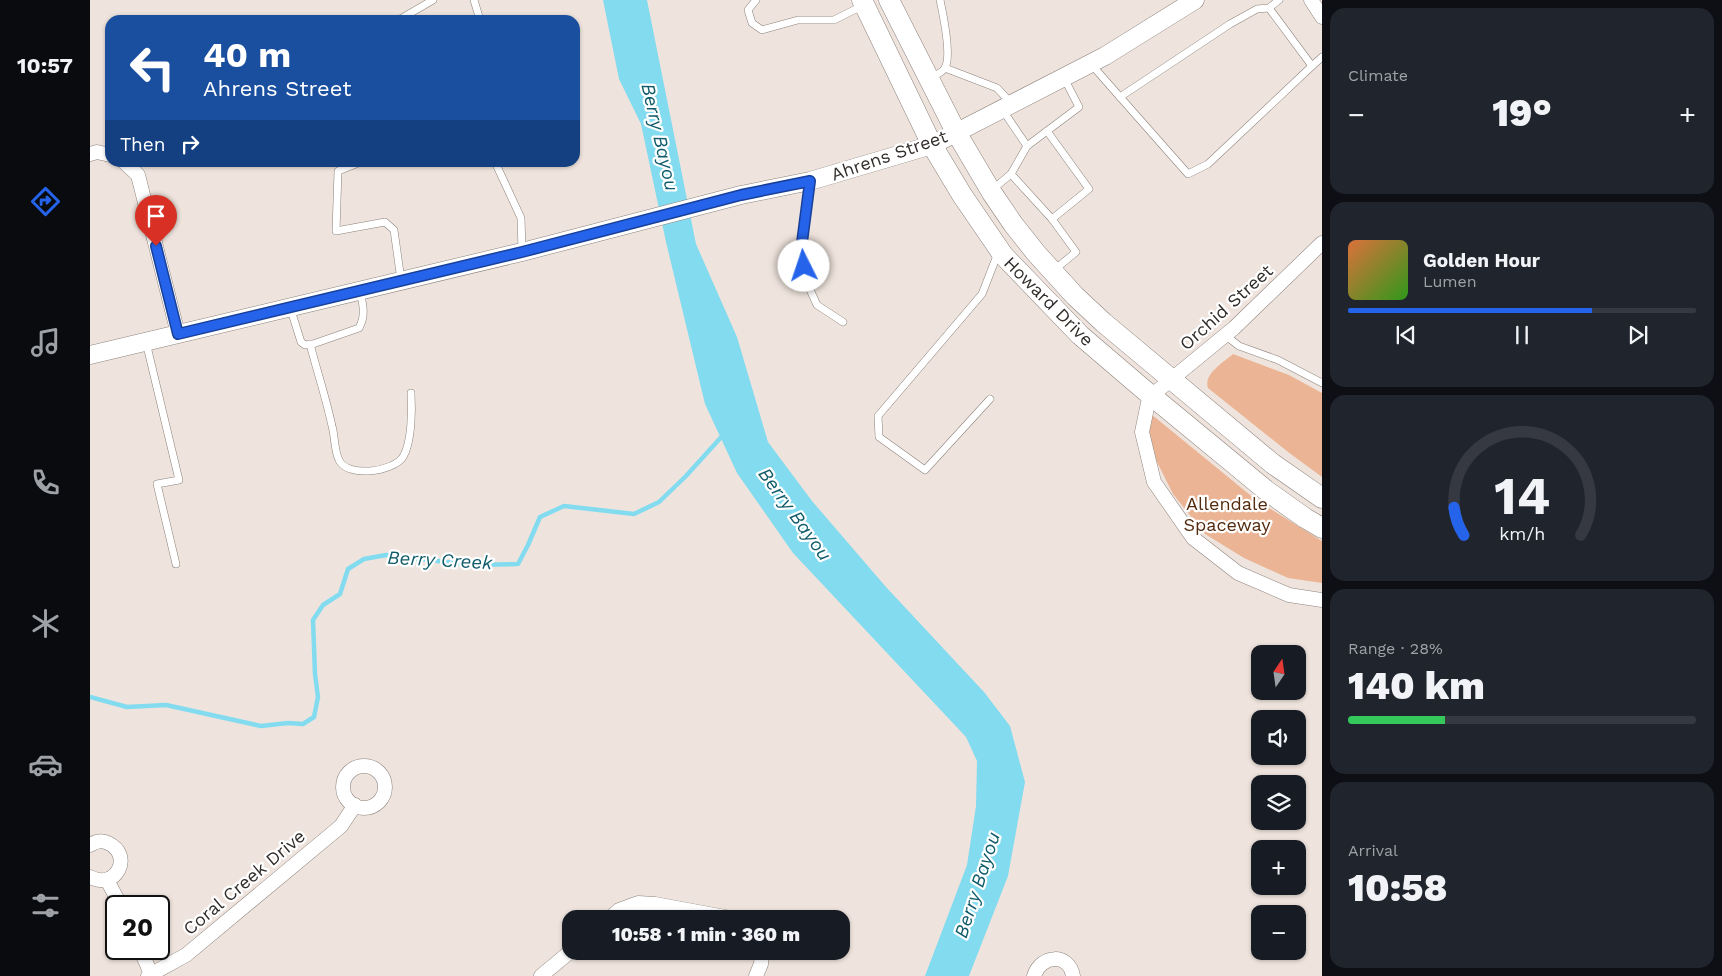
<!DOCTYPE html>
<html lang="en">
<head>
<meta charset="utf-8">
<style>
  body { margin:0; font-family:"Work Sans",sans-serif; background:#20242c; color:#f1f3f6; height:100vh; display:flex; flex-direction:column; font-size:19px; white-space:nowrap }
  * { box-sizing:border-box; margin:0 }
  p { font-size:16px; color:#9ea1a6 }
  .icon { flex:none; width:28px; height:28px; fill:none; stroke:currentColor; stroke-width:2; stroke-linecap:round; stroke-linejoin:round }
  .map { position:relative; flex:1; overflow:hidden }
  .drawer { display:flex; flex-direction:column; gap:8px; padding:8px; background:#0d0f14; width:400px }
  .drawer>* { flex:none }
  .hud { position:absolute; left:15px; top:15px; width:475px; height:152px; border-radius:15px; box-shadow:0 1px 4px #0004; background:#1a4fa0; color:#fff; overflow:hidden }
  .needle { width:32px; rotate:13deg }
  .buttons { position:absolute; left:1161px; top:645px; display:grid; gap:10px }
  .buttons a { display:grid; place-items:center; width:55px; height:55px; border-radius:10px; background:#171b24; box-shadow:0 1px 4px #0004; font-size:25px }
  .speed { position:absolute; left:15px; top:895px; display:flex; gap:10px; font-size:25px; font-weight:700; text-align:center }
  .speed>* { display:grid; place-content:center; width:65px; height:65px; border-radius:50%; background:#171b24; box-shadow:0 1px 4px #0004; line-height:1 }
  .speed .limit { border:2px solid #111; border-radius:8px; background:#fff; color:#111 }
  .pin { position:absolute; display:grid; place-items:center; width:42px; height:42px; color:#fff; margin:-51px -21px; border-radius:50% 50% 50% 0; rotate:-45deg; box-shadow:0 0 5px #0007 }
  .pin .icon { rotate:45deg }
  .me { position:absolute; width:55px; margin:-28px; rotate:356deg; stroke-linejoin:round; filter:drop-shadow(0 0 4px #0008) }
  .turn { display:flex; align-items:center; gap:18px; height:105px; padding:0 15px; font-size:22px }
  .turn .icon { width:65px; height:65px; stroke-width:2.5 }
  .turn b { display:block; font-size:35px; line-height:42px }
  .then { display:flex; align-items:center; height:48px; padding:0 15px; background:#0003; gap:10px; font-size:19px }
  .big { font-size:38px; font-weight:800; line-height:1.1 }
  .drawer .card { flex:1; display:flex; flex-direction:column; justify-content:center; gap:8px; min-width:0; padding:0 18px; border-radius:15px; background:#20242c }
  .drawer .dial { align-items:center; gap:0 }
  .dial svg { height:130px; overflow:visible; fill:none; stroke:#363941; stroke-width:7; stroke-linecap:round; text-anchor:middle }
  .dial text { fill:#f1f3f6; stroke:none }
  .song { display:flex; align-items:center; gap:15px }
  .cover { width:60px; height:60px; border-radius:8px; background:linear-gradient(135deg,hsl(20 70% 55%),hsl(110 70% 35%)) }
  .played { height:5px; border-radius:2px; background:linear-gradient(90deg,#2563eb 70%,#363941 70%) }
  .keys { display:flex; justify-content:space-around; direction:ltr }
  .heat { display:flex; justify-content:space-between; align-items:center; font-size:28px; direction:ltr }
  .charge { height:8px; border-radius:4px; background:linear-gradient(90deg,#34c759 28%,#363941 0) }
  .trip { position:absolute; left:472px; top:910px; width:288px; height:50px; border-radius:15px; background:#171b24; box-shadow:0 1px 4px #0004; font-weight:800; line-height:50px; text-align:center }
  main { display:flex; flex:1; min-height:0 }
  .dock { display:flex; flex-direction:column; width:90px; justify-content:space-around; align-items:center; background:#090b0e; color:#9ea1a6 }
  .dock .icon { width:35px; height:35px }
  .dock .on { color:#2563eb }
  .dock b { font-size:22px; color:#f1f3f6 }
  .map>svg:first-child { display:block }
  .green { fill:#ebb595 }
  .water { fill:#82dbef }
  .lines { fill:none; stroke-linecap:round; stroke-linejoin:round }
  .stream { stroke:#82dbef; stroke-width:4.5 }
  .service-casing { stroke:#8c827c; stroke-width:8 }
  .minor-casing { stroke:#8c827c; stroke-width:15 }
  .tertiary-casing { stroke:#8c827c; stroke-width:19 }
  .secondary-casing { stroke:#8c827c; stroke-width:21 }
  .service { stroke:#fff; stroke-width:7 }
  .minor { stroke:#fff; stroke-width:14 }
  .tertiary { stroke:#fff; stroke-width:18 }
  .secondary { stroke:#fff; stroke-width:20 }
  .route-casing { stroke:#184099; stroke-width:12 }
  .route { stroke:#2563eb; stroke-width:9 }
  .labels { text-anchor:middle; dominant-baseline:central; stroke-width:4.5; stroke-linejoin:round; paint-order:stroke }
  .street-label { font-size:18px; fill:#322d2b; stroke:#fff }
  .park-label { font-size:18px; fill:#532b0f; stroke:#fff }
  .water-label { font-size:19px; font-style:italic; fill:#105c6a; stroke:#fff }
</style>
</head>
<body>
<main>
<nav class="dock">
<b>10:57</b>
<svg class="icon on" aria-label="directions" viewBox="0 0 24 24"><path d="M12 3l9 9-9 9-9-9zM9 14v-3h6M13 9l2 2-2 2"/></svg>
<svg class="icon" aria-label="music" viewBox="0 0 24 24"><path d="M9 18V5l10-2v13"/><circle cx="6" cy="18" r="3"/><circle cx="16" cy="16" r="3"/></svg>
<svg class="icon" aria-label="phone" viewBox="0 0 24 24"><path d="M5 4h4l2 5-3 2q2 4 5 5l2-3 5 2v4C11 20 4 13 5 4z"/></svg>
<svg class="icon" aria-label="climate" viewBox="0 0 24 24"><path d="M12 3v18M4 7l16 10M4 17L20 7"/></svg>
<svg class="icon" aria-label="car" viewBox="0 0 24 24"><path d="M5 17H2v-5l4-1 3-4h7l3 4 3 1v5h-3M9 17h6M6 11h13"/><circle cx="7" cy="17" r="2"/><circle cx="17" cy="17" r="2"/></svg>
<svg class="icon" aria-label="filters" viewBox="0 0 24 24"><path d="M4 7h16M4 17h16"/><circle cx="9" cy="7" r="2"/><circle cx="15" cy="17" r="2"/></svg>
</nav>
<div class="map">
<svg width="1232" height="976" viewBox="0 0 1232 976">
  <rect width="100%" height="100%" fill="#efe4dd"/>
  <g class="green">
    <path d="M 1143,354 L 1199,375 L 1232,393 L 1232,477 L 1198,452 L 1118,388 C 1113,374 1134,362 1143,354 Z"/>
    <path d="M 1061,414 L 1165,499 L 1232,541 L 1232,583 L 1198,578 L 1154,558 L 1115,534 L 1083,494 L 1066,460 L 1057,436 Z"/>
  </g>
  <path class="water" d="M 513,0 L 557,0 L 606,244 L 647,337 L 678,442 L 722,501 L 796,587 L 894,692 L 920,726 L 935,782 L 918,876 L 879,976 L 835,976 L 877,865 L 886,806 L 887,761 L 876,737 L 703,553 L 647,473 L 615,404 L 576,242 L 551,124 L 529,79 Z"/>
  <g class="lines">
    <path class="stream" d="M 0,697 L 37,707 L 76,705 L 171,726 L 198,723 L 213,724 L 224,717 L 228,697 L 225,674 L 223,620 L 233,605 L 250,594 L 258,569 L 274,559 L 296,555 L 383,565 L 428,564 L 438,545 L 450,517 L 474,506 L 544,514 L 569,502 L 596,476 L 634,434"/>
    <g class="service-casing">
      <g id="service">
        <path d="M 384,0 L 390,20"/>
        <path d="M 666,0 L 658,10 L 662,23 L 672,30 L 708,20 L 744,20 L 774,5"/>
        <path d="M 1179,8 L 1222,66 L 1232,57"/>
        <path d="M 305,20 L 312,18 L 343,0"/>
        <path d="M 1001,64 L 1030,97 L 1140,24 L 1167,9 L 1179,8 L 1189,0"/>
        <path d="M 855,68 L 907,88 L 922,104"/>
        <path d="M 841,77 C 846,75 852,73 855,68 C 862,56 853,14 850,0"/>
        <path d="M 1030,97 L 1098,174 L 1118,164 L 1222,66"/>
        <path d="M 912,109 L 937,146"/>
        <path d="M 957,131 L 999,189 L 962,219 L 986,252 L 963,271"/>
        <path d="M 271,162 L 248,171 L 246,231 L 295,222 L 304,230 L 311,280"/>
        <path d="M 405,162 L 431,218 L 432,251"/>
        <path d="M 921,174 L 962,219"/>
        <path d="M 720,182 L 711,250 L 717,283 L 727,305 L 753,322"/>
        <path d="M 903,189 L 921,174 L 937,146 L 989,107 L 974,78"/>
        <path d="M 200,307 L 211,342 L 215,345 L 223,344 L 269,328 C 276,315 273,305 270,291"/>
        <path d="M 1135,335 L 1149,346 L 1188,360 L 1232,383"/>
        <path d="M 56,342 L 89,480 L 67,484 L 86,564"/>
        <path d="M 220,344 C 227,371 236,398 242,426 C 245,436 244,450 249,460 C 257,478 303,472 313,457 C 322,442 322,410 321,393"/>
        <path d="M 900,399 L 835,470 L 789,437 L 788,416 L 892,294 L 908,253"/>
      </g>
    </g>
    <g class="minor-casing">
      <g id="minor">
        <path d="M 1221,0 L 1232,17"/>
        <path d="M 0,154 L 7,152 L 20,155"/>
        <path d="M 34,162 L 48,175 L 88,334"/>
        <path d="M 1232,243 L 1144,328 L 1061,396 L 1058,403 L 1052,432 L 1064,482 L 1103,538 L 1148,573 L 1199,595 L 1232,600"/>
        <circle cx="274" cy="787" r="21"/>
        <path d="M 0,845 C 6,841 12,840 18,843 C 44,855 26,891 0,877"/>
        <path d="M 17,880 L 31,906"/>
        <path d="M 519,919 L 529,910 L 548,903 L 565,904 L 646,919"/>
        <path d="M 50,949 L 62,976"/>
        <path d="M 58,976 L 96,955 L 251,826 L 265,805"/>
        <path d="M 451,976 L 481,951"/>
        <path d="M 666,976 L 671,964 L 672,951"/>
        <path d="M 944,976 C 951,954 979,953 983,976"/>
      </g>
    </g>
    <g class="tertiary-casing">
      <path id="tertiary" d="M 0,355 L 432,252 L 651,195 L 720,181 L 842,145 L 1015,56 L 1105,0"/>
    </g>
    <g class="secondary-casing">
      <g id="secondary">
        <path d="M 772,0 L 842,145 L 872,195 L 913,255 L 990,335 L 1052,388 L 1177,491 L 1215,518 L 1232,528"/>
        <path d="M 799,0 L 866,132 L 902,193 L 923,224 L 946,253 L 985,296 L 1014,323 L 1183,464 L 1232,498"/>
      </g>
    </g>
    <use href="#service" class="service"/>
    <use href="#minor" class="minor"/>
    <use href="#tertiary" class="tertiary"/>
    <use href="#secondary" class="secondary"/>
  </g>
  <g class="lines">
    <g class="route-casing">
      <path id="route" d="M 66,246 L 88,334 L 432,252 L 651,195 L 720,181 L 711,250 L 714,266"/>
    </g>
    <use href="#route" class="route"/>
  </g>
  <g class="labels">
    <g class="street-label">
      <text transform="translate(799 155) rotate(-19)">Ahrens Street</text>
      <text transform="translate(959 301) rotate(45)">Howard Drive</text>
      <text transform="translate(1136 307) rotate(-42)">Orchid Street</text>
      <text transform="translate(154 882) rotate(-40)">Coral Creek Drive</text>
    </g>
    <g class="park-label">
      <text x="1137" y="503">Allendale<tspan x="1137" dy="21">Spaceway</tspan></text>
    </g>
    <g class="water-label">
      <text transform="translate(570 137) rotate(77)">Berry Bayou</text>
      <text transform="translate(705 514) rotate(54)">Berry Bayou</text>
      <text transform="translate(350 560) rotate(3)">Berry Creek</text>
      <text transform="translate(887 885) rotate(-72)">Berry Bayou</text>
    </g>
  </g>
</svg>
<div class="buttons">
<a><svg class="needle" viewBox="-14 -14 28 28"><path d="M0-13l5 13h-10z" fill="#e53935"/><path d="M0 13l5-13h-10z" fill="#9ea1a6"/></svg></a>
<a><svg class="icon" aria-label="sound" viewBox="0 0 24 24"><path d="M4 9h4l5-4v14l-5-4H4zM17 9q2 3 0 6"/></svg></a>
<a><svg class="icon" aria-label="layers" viewBox="0 0 24 24"><path d="M12 4l9 5-9 5-9-5zM3 14l9 5 9-5"/></svg></a>
<a>+</a>
<a>−</a>
</div>
<div class="speed"><div class="limit">20</div></div>
<div class="pin" style="left:66px;top:246px;background:#d93025"><svg class="icon" aria-label="arrive" viewBox="0 0 24 24"><path d="M6 21V4h12l-3 4 3 4H6"/></svg></div>
<svg class="me" style="left:714px;top:266px" viewBox="-20 -20 40 40"><circle r="19" fill="#fff"/><path d="M0-13L10 11 0 6-10 11z" fill="#2563eb"/></svg>
<div class="trip">10:58 · 1 min · 360 m</div>
<div class="hud">
<div class="turn"><svg class="icon" aria-label="left" viewBox="0 0 24 24"><path d="M17 20v-9H6M10 6l-5 5 5 5"/></svg><div><b>40 m</b>Ahrens Street</div></div>
<div class="then">Then<svg class="icon" aria-label="right" viewBox="0 0 24 24"><path d="M7 20v-9h11M14 6l5 5-5 5"/></svg></div>
</div>
</div>
<section class="drawer">
<div class="card"><p>Climate</p>
<div class="heat"><a>−</a><b class="big">19°</b><a>+</a></div>
</div>
<div class="card">
<div class="song"><i class="cover"></i><div><b>Golden Hour</b><p>Lumen</p></div></div>
<div class="played"></div>
<div class="keys"><svg class="icon" aria-label="previous" viewBox="0 0 24 24"><path d="M18 5L8 12l10 7zM5 5v14"/></svg><svg class="icon" aria-label="pause" viewBox="0 0 24 24"><path d="M8 5v14M16 5v14"/></svg><svg class="icon" aria-label="next" viewBox="0 0 24 24"><path d="M6 5l10 7-10 7zM19 5v14"/></svg></div>
</div>
<div class="card dial"><svg viewBox="0 0 100 80">
<path d="M14 69A42 42 0 1 1 86 69"/>
<path d="M14 69A42 42 0 0 1 8 52" stroke="#2563eb"/>
<text x="50" y="56" font-size="32" font-weight="700">14</text>
<text x="50" y="72" font-size="11">km/h</text>
</svg></div>
<div class="card"><p>Range · 28%</p><b class="big">140 km</b><div class="charge"></div></div>
<div class="card"><p>Arrival</p><b class="big">10:58</b></div>
</section>
</main>
</body>
</html>
